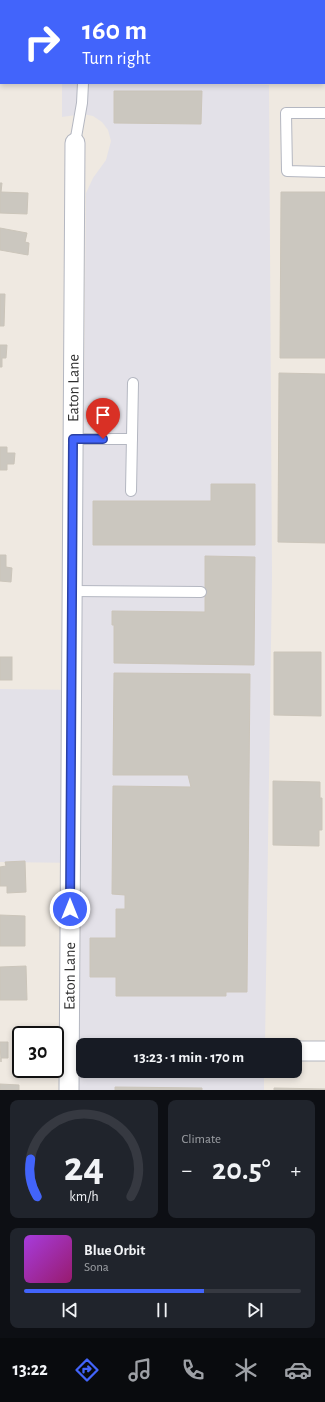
<!DOCTYPE html>
<html lang="en">
<head>
<meta charset="utf-8">
<style>
  body { margin:0; font-family:"Alegreya Sans",sans-serif; background:#20242c; color:#f1f3f6; height:100vh; display:flex; flex-direction:column; font-size:15px; white-space:nowrap }
  * { box-sizing:border-box; margin:0 }
  p { font-size:13px; color:#9ea1a6 }
  .icon { flex:none; width:22px; height:22px; fill:none; stroke:currentColor; stroke-width:2; stroke-linecap:round; stroke-linejoin:round }
  .map { position:relative; height:1090px; overflow:hidden }
  .drawer { display:flex; flex-direction:column; gap:10px; padding:10px; background:#0d0f14; flex:1 }
  .drawer>* { flex:none }
  .top-card { position:absolute; left:0px; top:0px; width:325px; height:84px; box-shadow:0 2px 6px #0003; background:#4264fb; color:#fff; overflow:hidden }
  .speed { position:absolute; left:12px; top:1026px; display:flex; gap:8px; font-size:20px; font-weight:700; text-align:center }
  .speed>* { display:grid; place-content:center; width:52px; height:52px; border-radius:50%; background:#171b24; box-shadow:0 2px 6px #0003; line-height:1 }
  .speed .limit { border:2px solid #111; border-radius:6px; background:#fff; color:#111 }
  .pin { position:absolute; display:grid; place-items:center; width:34px; height:34px; color:#fff; margin:-41px -17px; border-radius:50% 50% 50% 0; rotate:-45deg; box-shadow:0 0 4px #0007 }
  .pin .icon { rotate:45deg }
  .me { position:absolute; width:44px; margin:-22px; rotate:0deg; stroke-linejoin:round; filter:drop-shadow(0 0 3px #0008) }
  .turn { display:flex; align-items:center; gap:14px; height:84px; padding:0 16px; font-size:18px }
  .turn .icon { width:52px; height:52px; stroke-width:2.5 }
  .turn b { display:block; font-size:28px; line-height:34px }
  .big { font-size:30px; font-weight:600; line-height:1.1 }
  .drawer .tile { flex:1; display:flex; flex-direction:column; justify-content:center; gap:6px; min-width:0; padding:0 14px; border-radius:8px; background:#20242c }
  .drawer .dial { align-items:center; gap:0 }
  .dial svg { height:104px; overflow:visible; fill:none; stroke:#363941; stroke-width:7; stroke-linecap:round; text-anchor:middle }
  .dial text { fill:#f1f3f6; stroke:none }
  .song { display:flex; align-items:center; gap:12px }
  .cover { width:48px; height:48px; border-radius:6px; background:linear-gradient(135deg,hsl(280 70% 55%),hsl(320 70% 35%)) }
  .played { height:4px; border-radius:2px; background:linear-gradient(90deg,#4264fb 65%,#363941 65%) }
  .keys { display:flex; justify-content:space-around; direction:ltr }
  .heat { display:flex; justify-content:space-between; align-items:center; font-size:22px; direction:ltr }
  .drawer .tiles { flex:1; display:grid; gap:10px; grid-template-columns:1fr 1fr }
  .tile:last-child { grid-column:span 2 }
  .trip { position:absolute; left:76px; top:1038px; width:226px; height:40px; border-radius:8px; background:#171b24; box-shadow:0 2px 6px #0003; font-weight:600; line-height:40px; text-align:center }
  .tabs { display:flex; height:64px; justify-content:space-around; align-items:center; background:#090b0e; color:#9ea1a6 }
  .tabs .icon { width:28px; height:28px }
  .tabs .on { color:#4264fb }
  .tabs b { font-size:18px; color:#f1f3f6 }
  .map>svg:first-child { display:block }
  .industrial { fill:#e3e1e8 }
  .airport { fill:#dcdee8 }
  .green { fill:#b6e59e }
  .building { fill:#cbc7bf; stroke:#cbc5ba }
  .lines { fill:none; stroke-linecap:round; stroke-linejoin:round }
  .service-casing { stroke:#b4b7c1; stroke-width:12 }
  .minor-casing { stroke:#b4b7c1; stroke-width:21 }
  .service { stroke:#fff; stroke-width:10 }
  .minor { stroke:#fff; stroke-width:19 }
  .route-casing { stroke:#2b41a3; stroke-width:10 }
  .route { stroke:#4264fb; stroke-width:7 }
  .labels { text-anchor:middle; dominant-baseline:central; stroke-width:3.5; stroke-linejoin:round; paint-order:stroke }
  .street-label { font-size:16px; fill:#2e2e2e; stroke:#fff }
</style>
</head>
<body>
<div class="map">
<svg width="325" height="1090" viewBox="0 0 325 1090">
  <rect width="100%" height="100%" fill="#efe9e1"/>
  <path class="industrial" d="M 62,83 L 269,85 L 272,576 L 265,1045 L 83,1045 L 83,1071 L 264,1071 L 264,1090 L 79,1090 L 81,863 L 0,862 L 0,689 L 81,690 L 86,193 L 93,178 L 106,160 L 111,141 L 108,130 L 102,122 L 93,116 L 83,114 L 62,117 Z"/>
  <path class="airport" d="M 0,0 L 325,0 L 325,81 L 324,1 L 1,1 L 1,77 Z"/>
  <path class="green" d="M 95,0 L 325,0 L 325,38 L 324,1 Z"/>
  <g class="building">
    <path d="M 28,0 L 66,0 L 28,1 Z"/>
    <path d="M 114,91 L 202,91 L 201,124 L 114,123 Z"/>
    <path d="M 0,183 L 2,183 L 1,192 L 28,193 L 27,214 L 0,213 Z"/>
    <path d="M 281,192 L 325,192 L 325,358 L 280,358 Z"/>
    <path d="M 0,228 L 27,233 L 25,242 L 29,243 L 28,255 L 0,250 Z"/>
    <path d="M 0,294 L 5,294 L 4,326 L 0,326 Z"/>
    <path d="M 0,345 L 7,345 L 6,358 L 2,358 L 2,367 L 0,367 Z"/>
    <path d="M 279,373 L 325,374 L 325,543 L 278,542 Z"/>
    <path d="M 0,447 L 7,447 L 7,453 L 15,453 L 14,464 L 7,464 L 7,470 L 0,470 Z"/>
    <path d="M 211,484 L 255,484 L 255,545 L 93,545 L 93,501 L 211,501 Z"/>
    <path d="M 0,555 L 6,555 L 6,567 L 12,568 L 11,582 L 0,581 Z"/>
    <path d="M 205,556 L 255,557 L 254,665 L 114,663 L 114,625 L 112,625 L 112,611 L 205,612 Z"/>
    <path d="M 274,652 L 321,652 L 321,716 L 274,715 Z"/>
    <rect x="0" y="657" width="12" height="23"/>
    <path d="M 114,673 L 250,674 L 247,992 L 226,992 L 226,996 L 116,996 L 116,977 L 90,977 L 90,938 L 116,938 L 116,909 L 125,909 L 125,895 L 112,894 L 113,786 L 191,787 L 188,775 L 113,775 Z"/>
    <path d="M 273,781 L 320,782 L 320,798 L 322,798 L 322,830 L 319,830 L 319,846 L 273,845 Z"/>
    <path d="M 25,861 L 26,892 L 7,893 L 7,886 L 0,886 L 0,867 L 6,866 L 5,862 Z"/>
    <path d="M 0,915 L 25,916 L 25,946 L 0,946 Z"/>
    <path d="M 26,966 L 27,1000 L 0,1000 L 0,967 Z"/>
    <path d="M 0,1042 L 8,1042 L 8,1058 L 1,1058 L 1,1062 Z"/>
    <path d="M 0,1084 L 19,1085 L 19,1090 L 0,1090 Z"/>
    <path d="M 115,1087 L 202,1088 L 202,1090 L 115,1090 Z"/>
    <path d="M 274,1088 L 325,1089 L 325,1090 L 274,1090 Z"/>
  </g>
  <g class="lines">
    <g class="service-casing">
      <g id="service">
        <path d="M 0,34 L 1,34"/>
        <path d="M 325,113 L 286,113 L 287,171 L 325,172"/>
        <path d="M 75,143 L 82,103 L 83,83"/>
        <path d="M 73,439 L 132,439"/>
        <path d="M 131,491 L 133,383"/>
        <path d="M 72,591 L 201,592"/>
      </g>
    </g>
    <g class="minor-casing">
      <g id="minor">
        <path d="M 295,1051 L 325,1051"/>
        <path id="s1" d="M 69,1090 L 75,143"/>
      </g>
    </g>
    <use href="#service" class="service"/>
    <use href="#minor" class="minor"/>
  </g>
  <g class="lines">
    <g class="route-casing">
      <path id="route" d="M 70,909 L 73,439 L 103,439"/>
    </g>
    <use href="#route" class="route"/>
  </g>
  <g class="labels">
    <g class="street-label">
      <text stroke="none"><textPath href="#s1" startOffset="702">Eaton Lane</textPath></text>
      <text stroke="none"><textPath href="#s1" startOffset="114">Eaton Lane</textPath></text>
    </g>
  </g>
</svg>
<div class="speed"><div class="limit">30</div></div>
<div class="pin" style="left:103px;top:439px;background:#d93025"><svg class="icon" aria-label="arrive" viewBox="0 0 24 24"><path d="M6 21V4h12l-3 4 3 4H6"/></svg></div>
<svg class="me" style="left:70px;top:909px" viewBox="-20 -20 40 40"><circle r="17" fill="#4264fb" stroke="#fff" stroke-width="3"/><path d="M0-11L8 9 0 5-8 9z" fill="#fff"/></svg>
<div class="trip">13:23 · 1 min · 170 m</div>
<div class="top-card">
<div class="turn"><svg class="icon" aria-label="right" viewBox="0 0 24 24"><path d="M7 20v-9h11M14 6l5 5-5 5"/></svg><div><b>160 m</b>Turn right</div></div>
</div>
</div>
<section class="drawer">
<div class="tiles">
<div class="tile dial"><svg viewBox="0 0 100 80">
<path d="M14 69A42 42 0 1 1 86 69"/>
<path d="M14 69A42 42 0 0 1 9 40" stroke="#4264fb"/>
<text x="50" y="56" font-size="32" font-weight="700">24</text>
<text x="50" y="72" font-size="11">km/h</text>
</svg></div>
<div class="tile"><p>Climate</p>
<div class="heat"><a>−</a><b class="big">20.5°</b><a>+</a></div>
</div>
<div class="tile">
<div class="song"><i class="cover"></i><div><b>Blue Orbit</b><p>Sona</p></div></div>
<div class="played"></div>
<div class="keys"><svg class="icon" aria-label="previous" viewBox="0 0 24 24"><path d="M18 5L8 12l10 7zM5 5v14"/></svg><svg class="icon" aria-label="pause" viewBox="0 0 24 24"><path d="M8 5v14M16 5v14"/></svg><svg class="icon" aria-label="next" viewBox="0 0 24 24"><path d="M6 5l10 7-10 7zM19 5v14"/></svg></div>
</div>
</div>
</section>
<nav class="tabs">
<b>13:22</b>
<svg class="icon on" aria-label="directions" viewBox="0 0 24 24"><path d="M12 3l9 9-9 9-9-9zM9 14v-3h6M13 9l2 2-2 2"/></svg>
<svg class="icon" aria-label="music" viewBox="0 0 24 24"><path d="M9 18V5l10-2v13"/><circle cx="6" cy="18" r="3"/><circle cx="16" cy="16" r="3"/></svg>
<svg class="icon" aria-label="phone" viewBox="0 0 24 24"><path d="M5 4h4l2 5-3 2q2 4 5 5l2-3 5 2v4C11 20 4 13 5 4z"/></svg>
<svg class="icon" aria-label="climate" viewBox="0 0 24 24"><path d="M12 3v18M4 7l16 10M4 17L20 7"/></svg>
<svg class="icon" aria-label="car" viewBox="0 0 24 24"><path d="M5 17H2v-5l4-1 3-4h7l3 4 3 1v5h-3M9 17h6M6 11h13"/><circle cx="7" cy="17" r="2"/><circle cx="17" cy="17" r="2"/></svg>
</nav>
</body>
</html>
